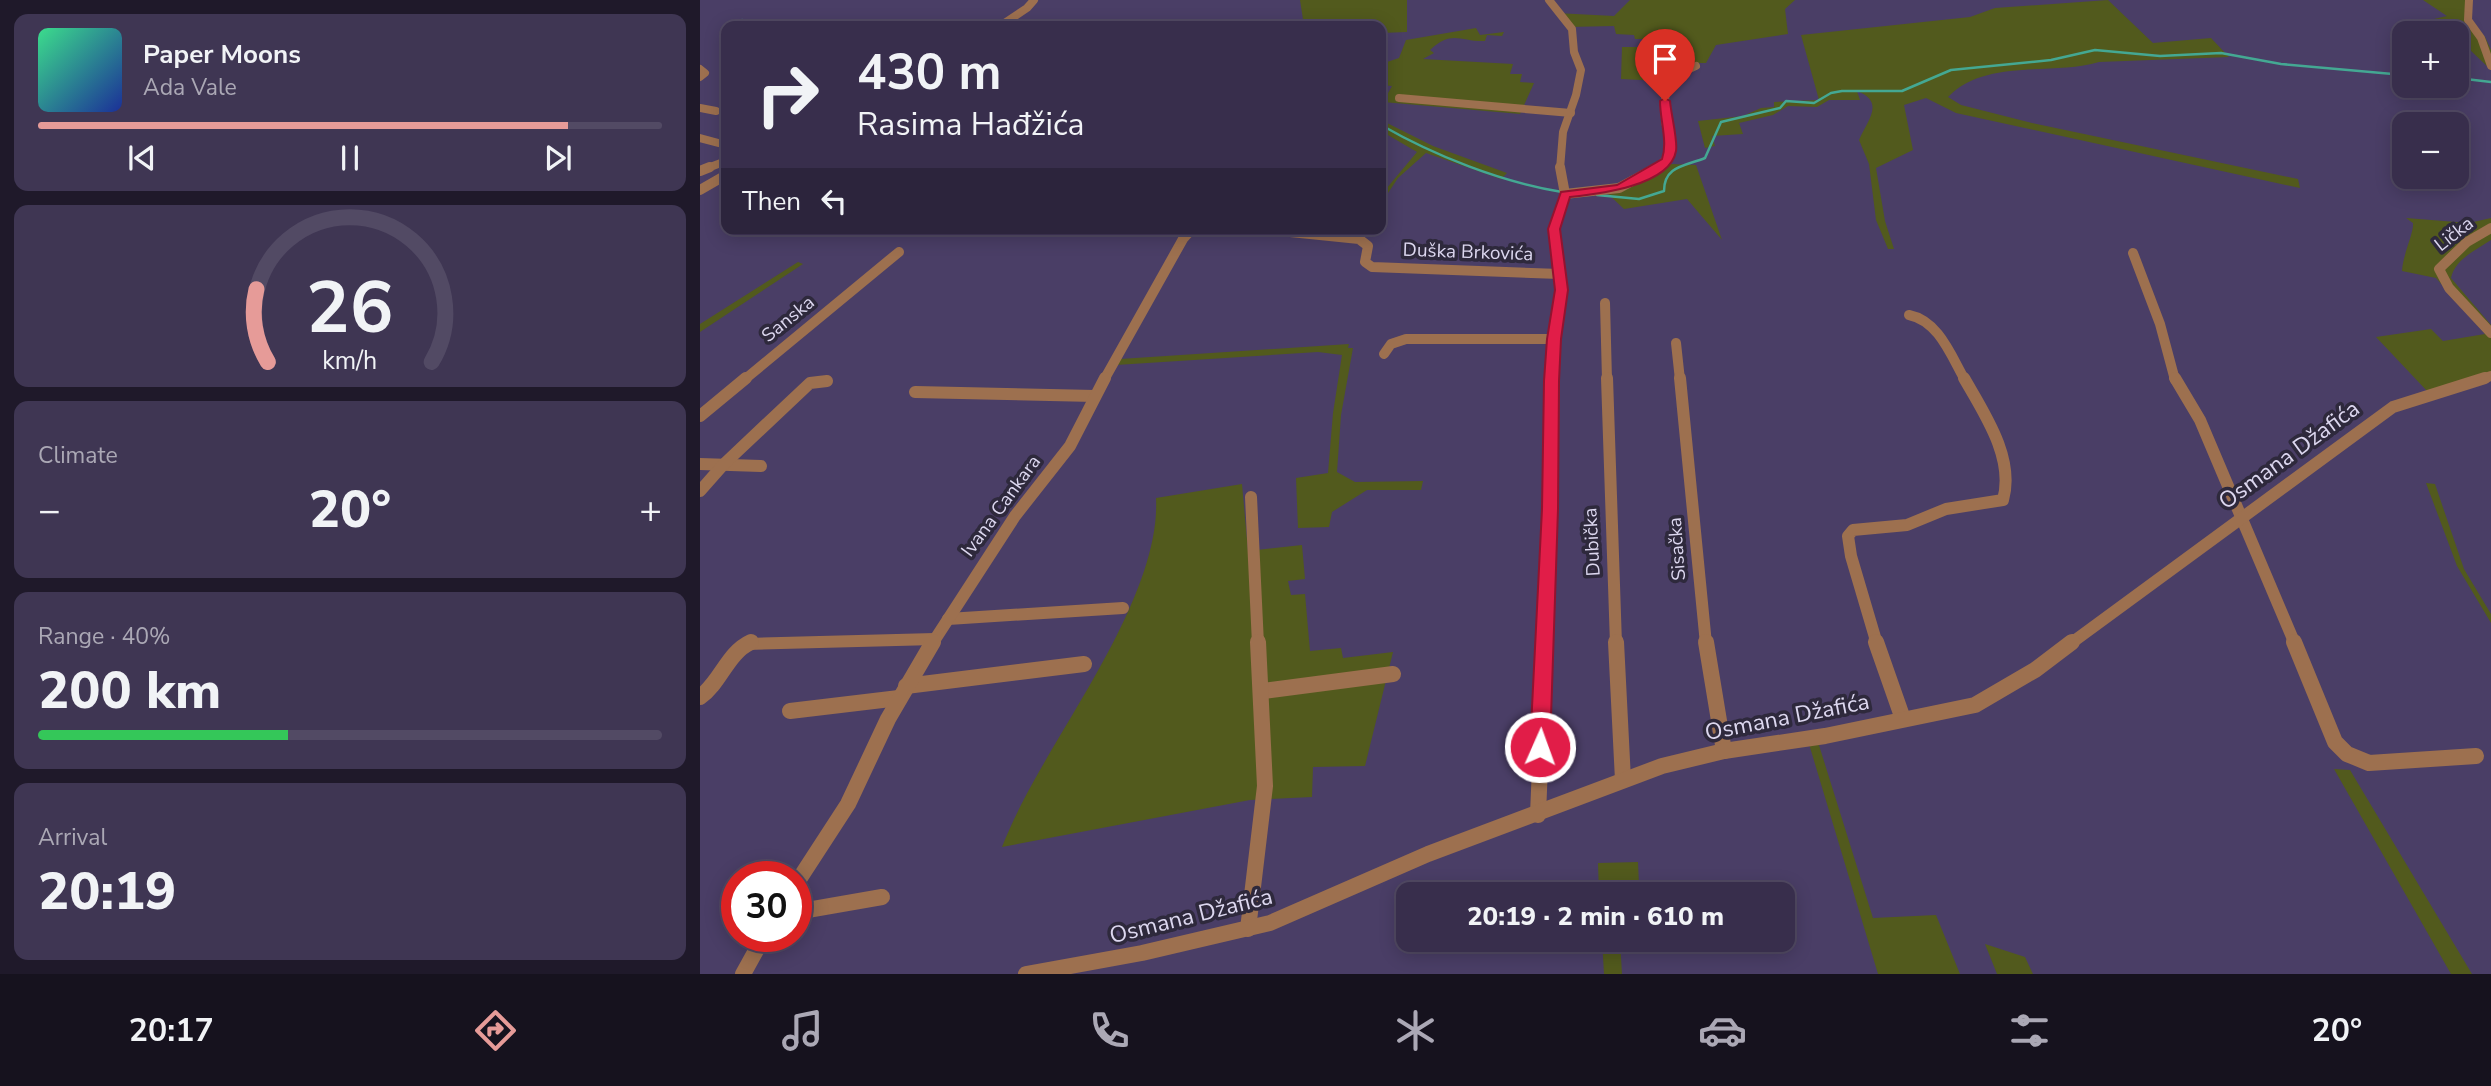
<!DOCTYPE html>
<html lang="en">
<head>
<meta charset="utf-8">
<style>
  body { margin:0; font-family:"Nunito Sans",sans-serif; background:#3f3653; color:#f1f3f6; height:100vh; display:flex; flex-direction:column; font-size:26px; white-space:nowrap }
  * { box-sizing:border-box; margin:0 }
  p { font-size:23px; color:#aba8b5 }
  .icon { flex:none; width:38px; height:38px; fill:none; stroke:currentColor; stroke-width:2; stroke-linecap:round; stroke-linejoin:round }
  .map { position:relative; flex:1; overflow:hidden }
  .panel { display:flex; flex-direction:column; gap:14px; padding:14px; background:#1f192a; width:700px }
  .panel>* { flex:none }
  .guide { position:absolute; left:21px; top:21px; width:665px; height:214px; border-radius:14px; box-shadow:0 4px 18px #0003,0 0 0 2px #524a64; background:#382e4c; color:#f1f3f6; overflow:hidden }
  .controls { position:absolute; left:1692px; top:21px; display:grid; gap:14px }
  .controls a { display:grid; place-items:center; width:77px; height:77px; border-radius:14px; background:#382e4c; box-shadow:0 4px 18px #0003,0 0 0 2px #524a64; font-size:35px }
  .speed { position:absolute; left:21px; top:861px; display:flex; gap:14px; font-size:35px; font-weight:700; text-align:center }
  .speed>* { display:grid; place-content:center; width:91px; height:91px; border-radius:50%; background:#382e4c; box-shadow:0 4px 18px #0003,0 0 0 2px #524a64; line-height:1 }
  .speed .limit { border:10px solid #d22; background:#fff; color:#111 }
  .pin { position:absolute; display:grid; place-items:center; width:60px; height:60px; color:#fff; margin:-72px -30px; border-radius:50% 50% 50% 0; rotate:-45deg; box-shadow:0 0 7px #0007 }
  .pin .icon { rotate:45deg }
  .me { position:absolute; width:77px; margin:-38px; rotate:2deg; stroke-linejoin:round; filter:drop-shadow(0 0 5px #0008) }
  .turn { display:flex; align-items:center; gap:24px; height:147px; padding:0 21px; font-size:32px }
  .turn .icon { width:91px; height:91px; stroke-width:2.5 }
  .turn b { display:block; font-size:49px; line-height:60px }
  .then { display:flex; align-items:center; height:66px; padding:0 21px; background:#0003; gap:14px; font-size:26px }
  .big { font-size:52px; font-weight:800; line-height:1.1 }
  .panel .card { flex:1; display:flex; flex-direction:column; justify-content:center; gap:10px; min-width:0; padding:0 24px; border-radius:14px; background:#3f3653 }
  .panel .dial { align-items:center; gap:0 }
  .dial svg { height:182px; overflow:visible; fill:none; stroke:#524a64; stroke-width:7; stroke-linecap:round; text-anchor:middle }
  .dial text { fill:#f1f3f6; stroke:none }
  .song { display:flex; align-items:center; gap:21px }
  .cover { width:84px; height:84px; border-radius:10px; background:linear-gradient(135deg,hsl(150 70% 55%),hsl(230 70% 35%)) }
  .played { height:7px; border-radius:4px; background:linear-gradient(90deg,#e69b98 85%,#524a64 85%) }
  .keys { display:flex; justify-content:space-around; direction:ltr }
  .heat { display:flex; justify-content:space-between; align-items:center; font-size:38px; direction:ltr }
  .charge { height:10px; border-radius:5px; background:linear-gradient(90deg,#34c759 40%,#524a64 0) }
  .trip { position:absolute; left:696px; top:882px; width:399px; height:70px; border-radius:14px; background:#382e4c; box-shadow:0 4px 18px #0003,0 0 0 2px #524a64; font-weight:800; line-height:70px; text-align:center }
  .tabs { display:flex; height:112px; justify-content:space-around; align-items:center; background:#16121e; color:#aba8b5 }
  .tabs .icon { width:49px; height:49px }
  .tabs .active { color:#e69b98 }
  .tabs b { font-size:32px; color:#f1f3f6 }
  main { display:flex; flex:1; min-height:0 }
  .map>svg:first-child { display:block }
  .green { fill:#525a1d }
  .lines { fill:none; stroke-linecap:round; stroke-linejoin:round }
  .stream { stroke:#44a893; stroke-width:2.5 }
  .minor-far3 { stroke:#9d704f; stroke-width:8 }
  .minor-far2 { stroke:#9d704f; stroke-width:10 }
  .minor-far1 { stroke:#9d704f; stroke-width:12 }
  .minor { stroke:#9d704f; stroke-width:16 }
  .route { fill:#e11d48; stroke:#92132f; stroke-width:2 }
  .labels { text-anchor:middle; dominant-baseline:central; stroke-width:7; stroke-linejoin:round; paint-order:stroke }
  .street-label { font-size:19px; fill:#dcd7ef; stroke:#2e293c }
  .near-street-label { font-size:23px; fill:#dcd7ef; stroke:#2e293c }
</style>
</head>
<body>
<main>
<section class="panel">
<div class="card">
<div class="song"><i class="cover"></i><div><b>Paper Moons</b><p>Ada Vale</p></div></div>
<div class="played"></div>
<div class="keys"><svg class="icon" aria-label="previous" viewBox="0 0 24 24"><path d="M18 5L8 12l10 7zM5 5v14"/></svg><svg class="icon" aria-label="pause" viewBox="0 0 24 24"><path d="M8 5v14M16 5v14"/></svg><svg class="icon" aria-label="next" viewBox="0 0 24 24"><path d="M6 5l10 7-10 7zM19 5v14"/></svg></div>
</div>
<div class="card dial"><svg viewBox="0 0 100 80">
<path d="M14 69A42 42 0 1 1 86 69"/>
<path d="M14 69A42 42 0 0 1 9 37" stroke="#e69b98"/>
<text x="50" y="56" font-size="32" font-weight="700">26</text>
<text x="50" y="72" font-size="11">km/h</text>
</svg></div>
<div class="card"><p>Climate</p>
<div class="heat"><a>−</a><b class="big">20°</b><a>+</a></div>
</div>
<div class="card"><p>Range · 40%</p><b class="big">200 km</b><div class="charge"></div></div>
<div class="card"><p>Arrival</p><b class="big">20:19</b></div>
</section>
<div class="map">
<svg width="1791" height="974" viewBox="0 0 1791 974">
  <rect width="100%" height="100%" fill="#4a3e66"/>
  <g class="green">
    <path d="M 600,0 L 707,0 L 707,32 L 681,33 L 681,26 L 604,26 Z"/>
    <path d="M 930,0 L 1095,0 L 1085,9 L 1088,34 L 1016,45 L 1006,63 L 963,63 L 961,81 L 921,79 L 922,47 L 972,47 L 972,39 L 935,39 L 934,35 L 916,34 L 914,26 L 868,27 L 856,13 L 914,16 Z"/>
    <path d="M 1408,0 L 1453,43 L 1511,38 L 1529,57 L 1399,62 C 1352,76 1286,58 1248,97 L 1261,105 L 1332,123 L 1598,179 L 1600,188 L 1256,113 L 1226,98 L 1204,105 L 1213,150 L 1176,168 L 1185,221 L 1194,249 L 1188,249 L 1176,220 L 1169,164 L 1159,140 C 1167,121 1186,102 1157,91 L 1160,100 L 1129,100 L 1117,107 L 1088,106 L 1073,115 L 1039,123 L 1043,134 L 1012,136 L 1015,146 L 1005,148 L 998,121 L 1043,116 L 1061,108 L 1074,107 L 1074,102 L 1119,100 L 1101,35 L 1270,17 L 1295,8 Z"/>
    <path d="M 1723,0 L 1771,0 L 1772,22 L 1785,37 L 1791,50 L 1791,70 L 1769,49 L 1757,48 L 1757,33 L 1752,33 L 1734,19 L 1747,16 Z"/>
    <path d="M 776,28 L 780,35 L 804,32 L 802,36 L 787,35 L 785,41 C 761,42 752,29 730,50 L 734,53 L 723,59 L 813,64 L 810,74 L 822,74 L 820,82 L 834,83 L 820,114 L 683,102 L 692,86 L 681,85 L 681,64 L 699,58 L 706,40 Z"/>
    <path d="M 681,120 L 733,146 L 807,173 L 801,179 L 726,153 L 698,178 L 686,196 L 681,195 L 717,152 L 681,131 Z"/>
    <path d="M 971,164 L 996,165 L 1022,240 L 987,199 L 924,209 L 906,192 L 940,184 Z"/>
    <path d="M 1706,218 L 1769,223 L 1791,218 L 1791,240 C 1776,250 1755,259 1751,278 L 1791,325 L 1791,380 L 1727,391 L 1676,337 L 1731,329 L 1743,341 L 1785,334 L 1736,278 L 1702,271 C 1703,254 1714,233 1713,223 Z"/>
    <path d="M 98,262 L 103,264 L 0,332 L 0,324 Z"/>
    <path d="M 649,344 L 648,348 L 653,348 L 641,415 L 637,472 L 655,482 L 723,481 L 721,490 L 667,490 L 632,512 L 629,527 L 598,528 L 596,478 L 628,473 L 633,413 L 642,355 L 618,352 L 416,365 L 420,359 Z"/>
    <path d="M 1726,483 L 1735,484 L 1764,569 L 1791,614 L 1791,623 L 1757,566 Z"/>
    <path d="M 542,484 L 548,551 L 602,545 L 605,579 L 588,581 L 591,595 L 605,594 L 610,651 L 641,648 L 643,658 L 693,652 L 665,766 L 613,767 L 612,797 L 550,800 L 302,847 C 308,832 315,817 322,803 C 364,720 461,593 456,498 Z"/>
    <path d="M 1118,742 L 1173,918 L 1236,915 L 1260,974 L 1178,974 L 1109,744 Z"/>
    <path d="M 1634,769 L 1650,770 L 1772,974 L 1751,974 Z"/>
    <path d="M 938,862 L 939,885 L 919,887 L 919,894 L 899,894 L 898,863 Z"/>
    <path d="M 902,940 L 920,940 L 922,974 L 904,974 Z"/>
    <path d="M 1285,944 L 1325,957 L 1333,974 L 1297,974 Z"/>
  </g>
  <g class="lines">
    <g class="stream">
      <path d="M 42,20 L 45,26"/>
      <path d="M 55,26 L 69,23 L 73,25 L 71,26"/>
      <path d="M 1757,78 L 1791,82"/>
      <path d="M 681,125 C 735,156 801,182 862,192"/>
      <path d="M 897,195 L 939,199 L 964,191 C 964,166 985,166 1005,158 L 1021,122 L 1080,108 L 1086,101 L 1114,103 L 1131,93 L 1142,91 L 1202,91 L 1251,70 L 1351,60 L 1395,50 L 1460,56 L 1521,53 L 1581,64 L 1704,75"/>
    </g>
    <g class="minor-far3">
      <path d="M 849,0 L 872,29 L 874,52 L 881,70 L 876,95 L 863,132 L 860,169"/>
      <path d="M 1769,0 L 1768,20 L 1781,38 L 1791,66"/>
      <path d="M 300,26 L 327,8 L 334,0"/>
      <path d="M 0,69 L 5,73 L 0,77"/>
      <path d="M 699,98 L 871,113"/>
      <path d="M 0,108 L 16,111"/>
      <path d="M 0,138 L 26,145"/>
      <path d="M 5,169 L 26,161"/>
      <path d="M 955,169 C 978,153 968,143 965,120 C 964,107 966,93 966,80 L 996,66"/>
    </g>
    <g class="minor-far2">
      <path d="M 0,171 L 10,167"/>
      <path d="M 0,190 L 26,175"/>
      <path d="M 865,194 L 919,188 L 958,167"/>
      <path d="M 1791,228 L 1767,242 L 1739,269 L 1749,288 L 1791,333"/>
      <path d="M 559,229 L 659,239 L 668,246 L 665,262 L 672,267 L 860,274"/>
      <path d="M 1433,253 L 1460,324 L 1475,380"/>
      <path d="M 905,303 L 907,380"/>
      <path d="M 1209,315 C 1239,321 1251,356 1265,380"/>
      <path d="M 976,343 L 980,380"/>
      <path d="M 684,354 L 691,344 L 706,339 L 854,339"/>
      <path d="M 44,380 L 199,252"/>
      <path d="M 404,380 L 483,239 L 492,229"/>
      <path d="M 852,380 L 854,339 L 862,290 L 854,229 L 865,194 L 860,167"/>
      <path d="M 1779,380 L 1791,376"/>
    </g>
    <g class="minor-far1">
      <path d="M 907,378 L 916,644"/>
      <path d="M 980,378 L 1006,644"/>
      <path d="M 1475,378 L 1500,420 L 1595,644"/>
      <path d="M 215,392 L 395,396"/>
      <path d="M 0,416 L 46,378"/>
      <path d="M 0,464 L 61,466"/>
      <path d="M 0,491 L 23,465 L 110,383 L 127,381"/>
      <path d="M 551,497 L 558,644"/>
      <path d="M 248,619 L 423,608"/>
      <path d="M 47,644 L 235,639"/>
      <path d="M 232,644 L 315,516 L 370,446 L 405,378"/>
      <path d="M 845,644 L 852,378"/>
      <path d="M 1177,644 L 1151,556 L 1148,536 L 1153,530 L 1207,525 L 1246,509 L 1303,500 C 1315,458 1284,413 1264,378"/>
      <path d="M 1370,644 L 1693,407 L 1785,378"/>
    </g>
    <g class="minor">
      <path d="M 916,642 L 923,780"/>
      <path d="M 1006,642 L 1024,751"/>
      <path d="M 1176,642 L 1203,719"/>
      <path d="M 1594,642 L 1635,742 L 1647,754 L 1669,763 L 1776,756"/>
      <path d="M 206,686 L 384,664"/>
      <path d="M 563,691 L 693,674"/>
      <path d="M 0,697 C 21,682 27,653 51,642"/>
      <path d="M 90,711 L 199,698"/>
      <path d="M 838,815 L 845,642"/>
      <path d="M 96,884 L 148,804 L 188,719 L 233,642"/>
      <path d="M 96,912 L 182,897"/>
      <path d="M 548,929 L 565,786 L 558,642"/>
      <path d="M 43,974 L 64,936"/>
      <path d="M 326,974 L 442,953 L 570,923 L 728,854 L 962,766 L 1024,751 L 1125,736 L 1275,705 L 1335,670 L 1372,642"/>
    </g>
  </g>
  <path class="route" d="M 965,98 L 970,101 C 971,114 978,141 976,151 C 970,186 898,194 870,197 L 860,229 L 868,290 L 861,339 L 859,381 L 858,509 L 850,747 L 847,753 L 840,756 L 833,753 L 830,747 L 842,509 L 844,381 L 847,339 L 855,290 L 848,229 L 861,192 L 917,185 L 962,159 C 968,142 960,120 960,101 Z"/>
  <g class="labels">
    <g class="street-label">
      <text transform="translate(1754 234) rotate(-38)">Lička</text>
      <text transform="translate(768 252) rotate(2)">Duška Brkovića</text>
      <text transform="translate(88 319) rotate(-39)">Sanska</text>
      <text transform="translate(301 506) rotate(-54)">Ivana Cankara</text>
      <text transform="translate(892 542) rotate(-93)">Dubička</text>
      <text transform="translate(977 549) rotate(-94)">Sisačka</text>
    </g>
    <g class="near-street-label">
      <text transform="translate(1589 455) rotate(-36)">Osmana Džafića</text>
      <text transform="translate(1087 717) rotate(-11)">Osmana Džafića</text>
      <text transform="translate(491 916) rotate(-14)">Osmana Džafića</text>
    </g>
  </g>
</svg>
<div class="controls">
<a>+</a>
<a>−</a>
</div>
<div class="speed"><div class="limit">30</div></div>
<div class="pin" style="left:965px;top:101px;background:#d93025"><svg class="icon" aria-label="arrive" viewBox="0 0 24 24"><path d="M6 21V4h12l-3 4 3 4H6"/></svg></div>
<svg class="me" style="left:840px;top:747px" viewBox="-20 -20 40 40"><circle r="17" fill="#e11d48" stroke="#fff" stroke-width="3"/><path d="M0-11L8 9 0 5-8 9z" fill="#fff"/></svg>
<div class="trip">20:19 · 2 min · 610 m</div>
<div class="guide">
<div class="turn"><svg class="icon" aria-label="right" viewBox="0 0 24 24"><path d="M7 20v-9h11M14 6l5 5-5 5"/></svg><div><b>430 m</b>Rasima Hađžića</div></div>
<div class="then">Then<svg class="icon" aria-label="left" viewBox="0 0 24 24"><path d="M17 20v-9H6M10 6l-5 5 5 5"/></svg></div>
</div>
</div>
</main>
<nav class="tabs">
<b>20:17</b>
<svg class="icon active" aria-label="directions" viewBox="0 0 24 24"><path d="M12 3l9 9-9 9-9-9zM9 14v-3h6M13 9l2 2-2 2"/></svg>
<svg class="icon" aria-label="music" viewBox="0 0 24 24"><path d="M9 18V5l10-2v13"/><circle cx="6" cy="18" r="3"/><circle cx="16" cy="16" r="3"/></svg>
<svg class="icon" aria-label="phone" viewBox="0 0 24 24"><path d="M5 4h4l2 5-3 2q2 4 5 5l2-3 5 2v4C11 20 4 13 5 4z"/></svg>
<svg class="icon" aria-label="climate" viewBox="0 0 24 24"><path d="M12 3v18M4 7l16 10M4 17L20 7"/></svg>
<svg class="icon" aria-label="car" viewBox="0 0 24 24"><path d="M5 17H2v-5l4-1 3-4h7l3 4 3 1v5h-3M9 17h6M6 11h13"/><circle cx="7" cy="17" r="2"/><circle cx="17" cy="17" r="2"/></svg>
<svg class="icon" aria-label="filters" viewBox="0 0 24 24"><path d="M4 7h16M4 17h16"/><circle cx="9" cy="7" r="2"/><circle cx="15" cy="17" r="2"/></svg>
<b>20°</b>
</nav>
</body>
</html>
